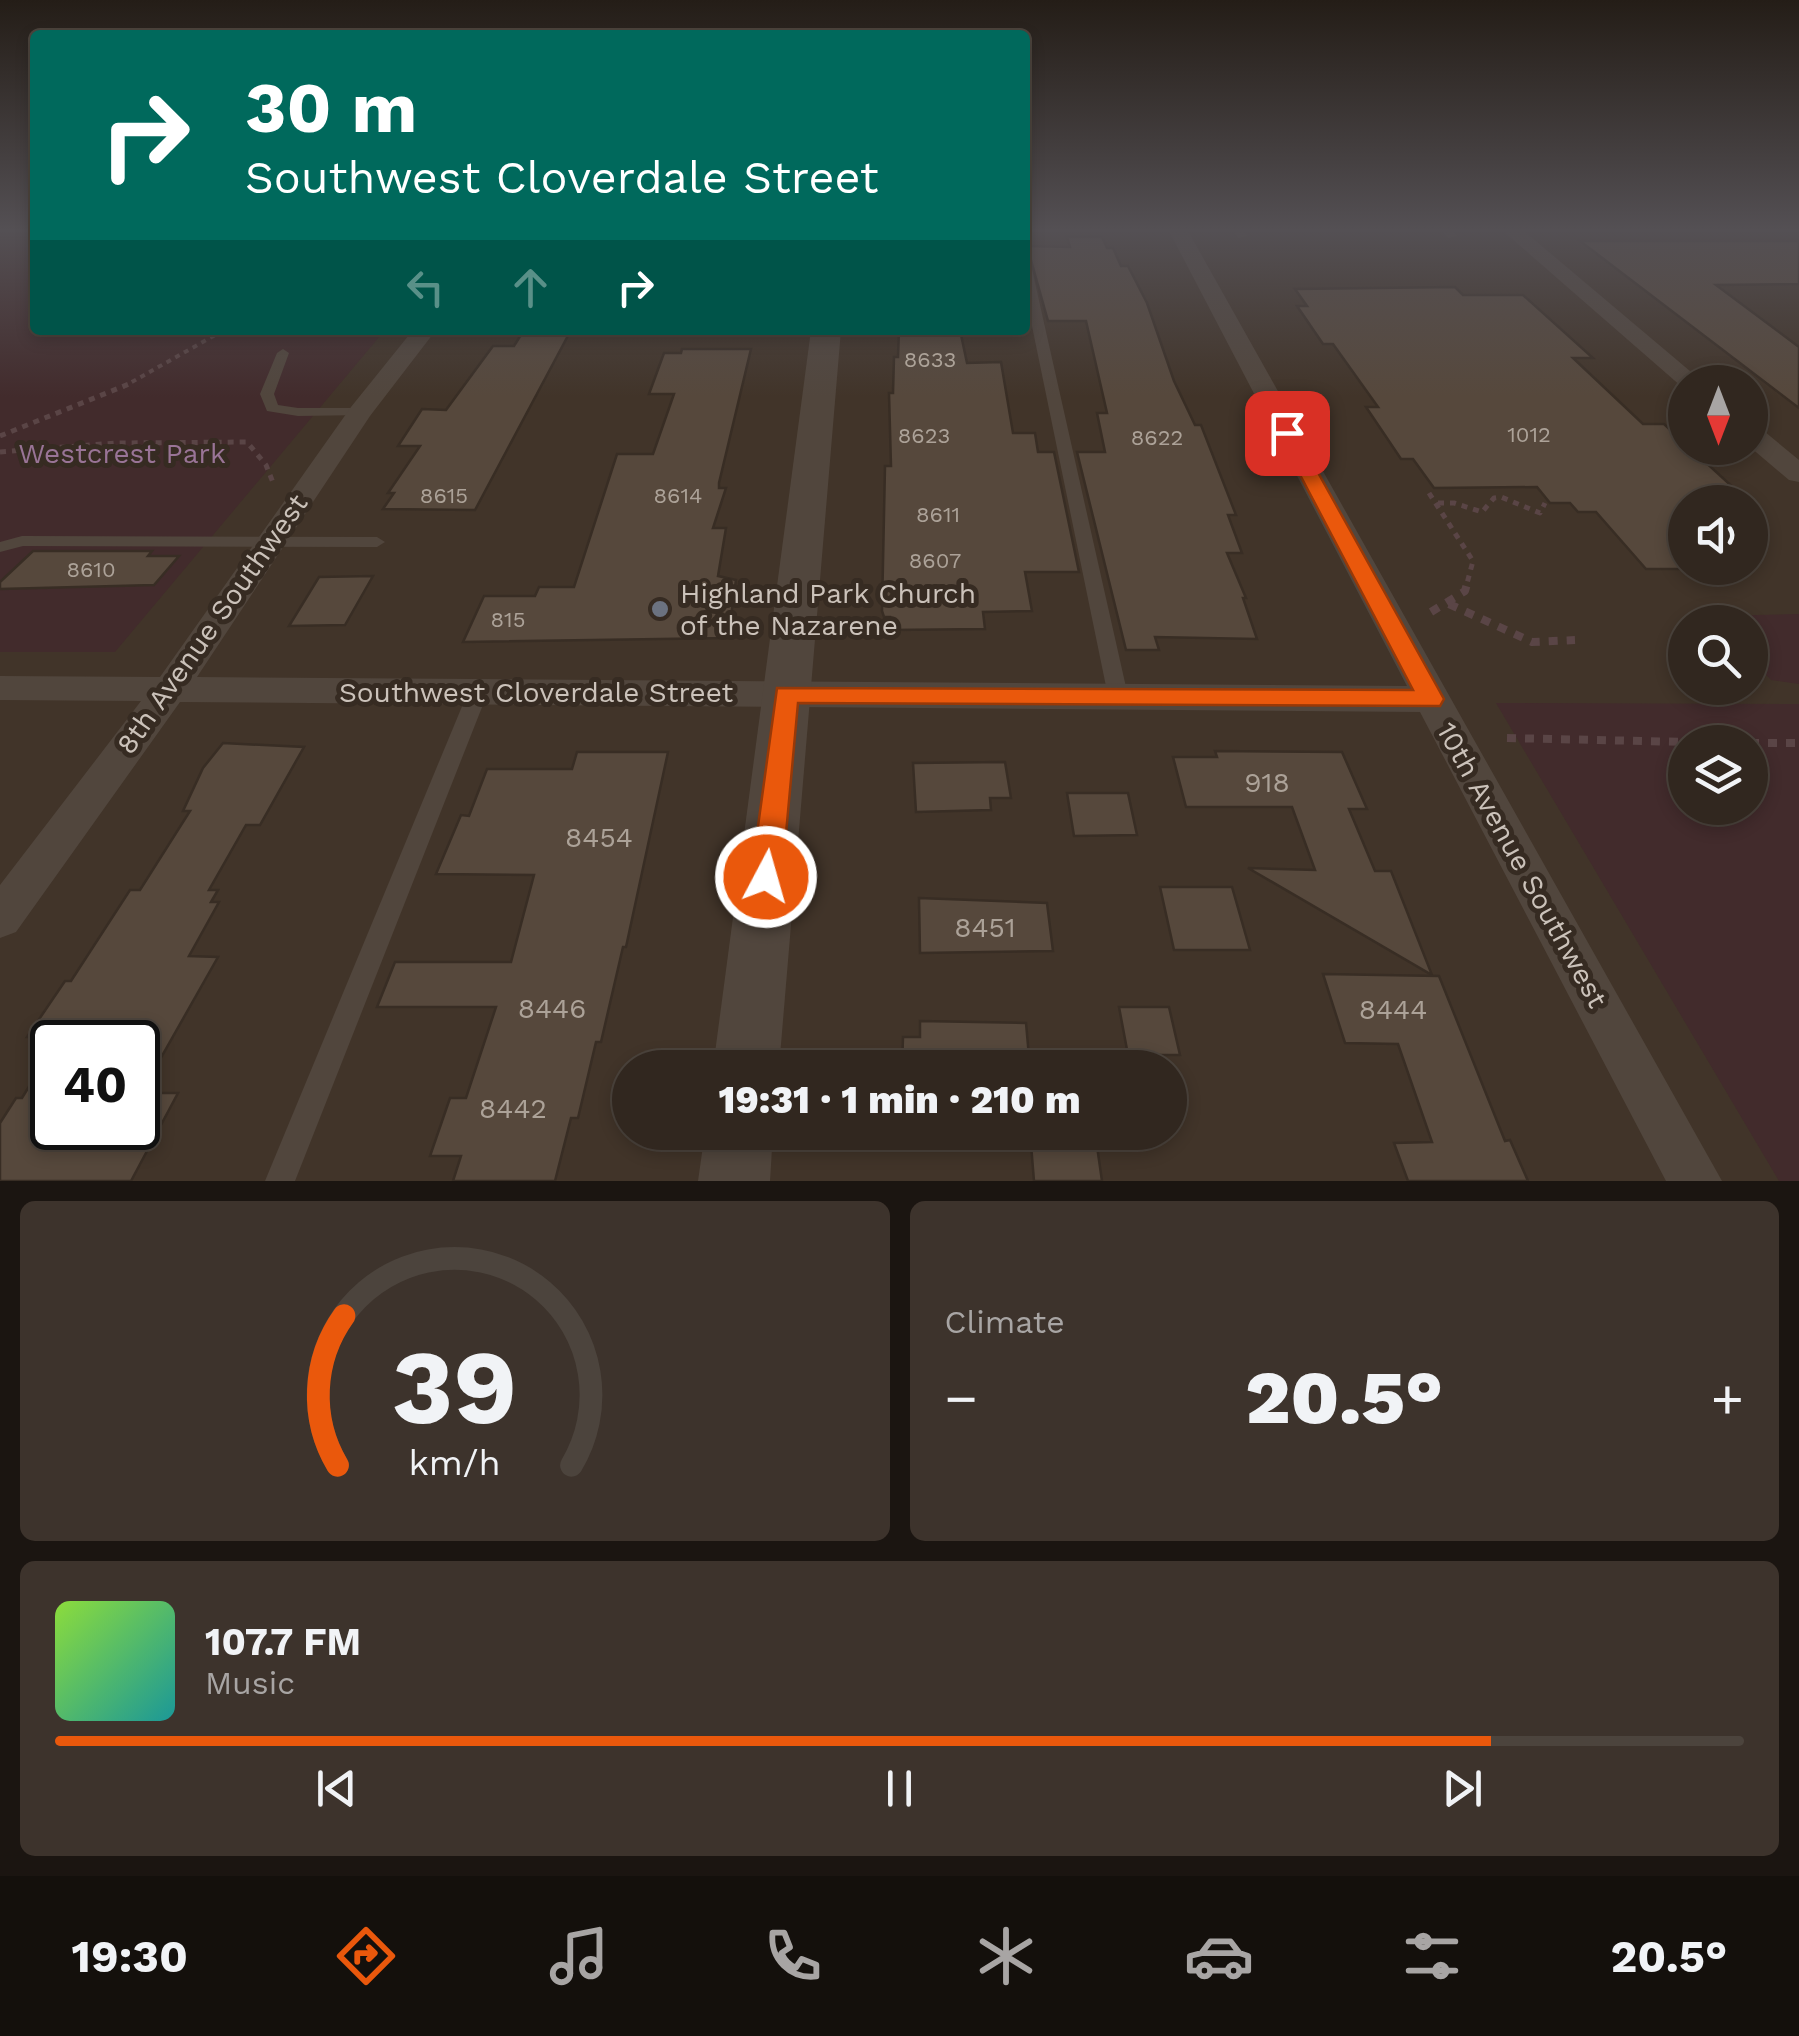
<!DOCTYPE html>
<html lang="en">
<head>
<meta charset="utf-8">
<style>
  body { margin:0; font-family:"Work Sans",sans-serif; background:#3d332c; color:#f1f3f6; height:100vh; display:flex; flex-direction:column; font-size:38px; white-space:nowrap }
  * { box-sizing:border-box; margin:0 }
  p { font-size:32px; color:#a8a5a4 }
  .icon { flex:none; width:55px; height:55px; fill:none; stroke:currentColor; stroke-width:2; stroke-linecap:round; stroke-linejoin:round }
  .map { position:relative; height:1181px; overflow:hidden }
  .sheet { display:flex; flex-direction:column; gap:20px; padding:20px; background:#1b1511; flex:1 }
  .sheet>* { flex:none }
  .top-card { position:absolute; left:30px; top:30px; width:1000px; height:305px; border-radius:10px; box-shadow:0 5px 15px #0003,0 0 0 2px #4c443d; background:#00695c; color:#fff; overflow:hidden }
  .needle { width:65px; rotate:180deg }
  .buttons { position:absolute; left:1668px; top:365px; display:grid; gap:20px }
  .buttons a { display:grid; place-items:center; width:100px; height:100px; border-radius:50%; background:#31271f; box-shadow:0 5px 15px #0003,0 0 0 2px #4c443d; font-size:50px }
  .speed { position:absolute; left:30px; top:1020px; display:flex; gap:20px; font-size:50px; font-weight:700; text-align:center }
  .speed>* { display:grid; place-content:center; width:130px; height:130px; border-radius:50%; background:#31271f; box-shadow:0 5px 15px #0003,0 0 0 2px #4c443d; line-height:1 }
  .speed .limit { border:5px solid #111; border-radius:15px; background:#fff; color:#111 }
  .pin { position:absolute; display:grid; place-items:center; width:85px; height:85px; color:#fff; margin:-42px; border-radius:20px; box-shadow:0 5px 15px #0006 }
  .me { position:absolute; width:110px; margin:-55px; rotate:6deg; stroke-linejoin:round; filter:drop-shadow(0 0 8px #0008) }
  .turn { display:flex; align-items:center; gap:35px; height:210px; padding:0 50px; font-size:45px }
  .turn .icon { width:130px; height:130px; stroke-width:2.5 }
  .turn b { display:block; font-size:70px; line-height:85px }
  .lanes { display:flex; align-items:center; height:95px; padding:0 50px; background:#0003; justify-content:center; gap:50px; direction:ltr }
  .lanes .off { opacity:.35 }
  .big { font-size:75px; font-weight:800; line-height:1.1 }
  .sheet .widget { flex:1; display:flex; flex-direction:column; justify-content:center; gap:15px; min-width:0; padding:0 35px; border-radius:15px; background:#3d332c }
  .sheet .dial { align-items:center; gap:0 }
  .dial svg { height:260px; overflow:visible; fill:none; stroke:#4c443d; stroke-width:7; stroke-linecap:round; text-anchor:middle }
  .dial text { fill:#f1f3f6; stroke:none }
  .song { display:flex; align-items:center; gap:30px }
  .cover { width:120px; height:120px; border-radius:15px; background:linear-gradient(135deg,hsl(90 70% 55%),hsl(180 70% 35%)) }
  .played { height:10px; border-radius:5px; background:linear-gradient(90deg,#ea580c 85%,#4c443d 85%) }
  .keys { display:flex; justify-content:space-around; direction:ltr }
  .heat { display:flex; justify-content:space-between; align-items:center; font-size:55px; direction:ltr }
  .sheet .tiles { flex:1; display:grid; gap:20px; grid-template-columns:1fr 1fr }
  .widget:last-child { grid-column:span 2 }
  .trip { position:absolute; left:612px; top:1050px; width:575px; height:100px; border-radius:50px; background:#31271f; box-shadow:0 5px 15px #0003,0 0 0 2px #4c443d; font-weight:800; line-height:100px; text-align:center }
  .menu { display:flex; height:160px; justify-content:space-around; align-items:center; background:#14100c; color:#a8a5a4 }
  .menu .icon { width:70px; height:70px }
  .menu .selected { color:#ea580c }
  .menu b { font-size:45px; color:#f1f3f6 }
  .map>svg:first-child { display:block }
  .green { fill:#422b2c; fill-rule:evenodd }
  .building { fill:#56483c; stroke:#382d24; stroke-width:2.5 }
  .lines { fill:none; stroke-linecap:round; stroke-linejoin:round }
  .path-far2 { stroke:#5a4546; stroke-width:4; stroke-dasharray:5 5; stroke-linecap:butt }
  .path-far1 { stroke:#5a4546; stroke-width:5; stroke-dasharray:6 6; stroke-linecap:butt }
  .path { stroke:#5a4546; stroke-width:8; stroke-dasharray:9 9; stroke-linecap:butt }
  .service { fill:#51463d; fill-rule:evenodd }
  .minor { fill:#51463d; fill-rule:evenodd }
  .tertiary { fill:#51463d; fill-rule:evenodd }
  .route { fill:#ea580c; stroke:#983908; stroke-width:2.5 }
  .worship-dot { fill:#6b7280; stroke:#362b22; stroke-width:4 }
  .labels { text-anchor:middle; dominant-baseline:central; stroke-width:10; stroke-linejoin:round; paint-order:stroke }
  .number-label { font-size:22px; fill:#aca298 }
  .park-label { font-size:28px; fill:#997496; stroke:#362b22 }
  .poi-label { font-size:28px; fill:#cbc2ba; stroke:#362b22; text-anchor:start }
  .street-label { font-size:28px; fill:#cbc2ba; stroke:#362b22 }
  .near-number-label { font-size:28px; fill:#aca298 }
</style>
</head>
<body>
<div class="map">
<svg width="1799" height="1181" viewBox="0 0 1799 1181">
  <rect width="100%" height="100%" fill="#413429"/>
  <g class="green">
    <path d="M 0,231 L 35,231 L 35,330 L 385,330 L 115,652 L 0,652 Z"/>
    <path d="M 1799,614 L 1799,684 L 1771,680 L 1750,658 L 1750,622 L 1717,622 L 1711,616 Z"/>
    <path d="M 1496,703 L 1799,704 L 1799,1181 L 1779,1181 ZM 1750,742 L 1750,808 L 1685,808 L 1685,742 Z"/>
  </g>
  <g class="building">
    <path d="M 1067,237 L 1102,237 L 1107,248 L 1113,248 L 1121,266 L 1128,266 L 1147,303 L 1174,381 L 1195,425 L 1201,425 L 1236,515 L 1228,515 L 1242,553 L 1227,553 L 1246,598 L 1243,598 L 1257,639 L 1155,637 L 1159,650 L 1126,650 L 1077,452 L 1105,452 L 1097,413 L 1107,413 L 1086,321 L 1048,321 L 1027,246 L 1070,247 Z"/>
    <path d="M 1580,241 L 1799,241 L 1799,284 L 1716,285 L 1799,347 L 1799,408 Z"/>
    <path d="M 1455,287 L 1463,295 L 1523,295 L 1593,358 L 1573,358 L 1643,424 L 1664,424 L 1749,502 L 1685,502 L 1685,569 L 1646,569 L 1596,512 L 1578,512 L 1570,503 L 1550,503 L 1537,487 L 1434,488 L 1413,459 L 1401,459 L 1366,407 L 1378,407 L 1333,344 L 1323,344 L 1297,306 L 1307,306 L 1295,289 Z"/>
    <path d="M 524,330 L 571,330 L 475,510 L 383,509 L 394,493 L 388,493 L 420,446 L 398,446 L 422,409 L 446,410 L 493,346 L 514,346 Z"/>
    <path d="M 899,330 L 960,330 L 967,363 L 1001,362 L 1013,433 L 1035,433 L 1038,452 L 1054,452 L 1079,572 L 1025,572 L 1032,611 L 983,612 L 985,629 L 891,630 L 890,617 L 884,617 L 882,611 L 885,466 L 891,466 L 889,393 L 893,393 L 894,357 L 898,357 Z"/>
    <path d="M 682,349 L 751,349 L 719,483 L 719,488 L 726,488 L 713,528 L 726,528 L 718,576 L 736,580 L 728,638 L 463,642 L 484,596 L 535,596 L 539,587 L 574,587 L 617,454 L 653,454 L 674,394 L 649,394 L 664,353 L 681,353 Z"/>
    <path d="M 33,551 L 152,551 L 148,556 L 179,556 L 154,585 L 0,589 L 0,582 Z"/>
    <path d="M 373,576 L 345,625 L 289,626 L 319,577 Z"/>
    <path d="M 223,743 L 304,747 L 260,825 L 246,825 L 209,890 L 218,890 L 211,902 L 219,902 L 189,956 L 218,957 L 141,1093 L 178,1093 L 131,1181 L 0,1181 L 0,1123 L 16,1098 L 22,1098 L 52,1049 L 52,1128 L 138,1128 L 138,1042 L 57,1042 L 60,1037 L 27,1037 L 65,981 L 71,981 L 130,890 L 140,890 L 190,811 L 183,811 L 203,768 Z"/>
    <path d="M 1215,751 L 1342,752 L 1367,809 L 1349,809 L 1375,871 L 1391,871 L 1432,975 L 1248,868 L 1315,870 L 1292,807 L 1186,807 L 1173,757 L 1217,757 Z"/>
    <path d="M 577,752 L 668,752 L 626,947 L 623,947 L 601,1042 L 596,1042 L 578,1118 L 571,1118 L 555,1181 L 453,1181 L 461,1156 L 430,1156 L 450,1098 L 466,1098 L 496,1007 L 377,1007 L 395,962 L 511,962 L 534,875 L 436,874 L 461,815 L 469,816 L 487,769 L 572,769 Z"/>
    <path d="M 1005,762 L 1011,798 L 990,798 L 991,810 L 916,812 L 913,763 Z"/>
    <path d="M 1067,793 L 1128,793 L 1137,835 L 1074,836 Z"/>
    <path d="M 1160,887 L 1232,887 L 1250,950 L 1174,950 Z"/>
    <path d="M 919,898 L 1047,903 L 1053,951 L 920,953 Z"/>
    <path d="M 1323,974 L 1439,976 L 1505,1141 L 1510,1140 L 1528,1181 L 1408,1181 L 1394,1143 L 1432,1142 L 1398,1044 L 1345,1043 Z"/>
    <path d="M 1119,1007 L 1169,1007 L 1180,1055 L 1128,1055 Z"/>
    <path d="M 920,1021 L 1026,1023 L 1030,1068 L 902,1068 L 903,1037 L 920,1037 Z"/>
    <path d="M 1030,1132 L 1095,1132 L 1102,1181 L 1034,1181 Z"/>
  </g>
  <g class="lines">
    <path class="path-far2" d="M 123,387 L 224,330"/>
    <g class="path-far1">
      <path d="M 0,436 L 129,384"/>
      <path d="M 0,452 L 116,443 L 247,442 L 266,465 L 274,485"/>
      <path d="M 1429,493 L 1473,561 L 1466,587"/>
      <path d="M 1438,503 L 1454,503 L 1482,512 L 1494,498 L 1501,497 L 1540,513 L 1545,503"/>
    </g>
    <g class="path">
      <path d="M 1449,604 L 1532,642 L 1575,640"/>
      <path d="M 1431,612 L 1465,591 L 1467,584"/>
      <path d="M 1507,738 L 1686,742"/>
      <path d="M 1750,743 L 1799,743"/>
    </g>
    <g class="service">
      <path d="M 1234,231 L 1244,231 L 1247,236 L 1238,238 Z"/>
      <path d="M 1442,231 L 1453,231 L 1457,236 L 1448,238 Z"/>
      <path d="M 1025,262 L 1031,265 L 1128,696 L 1125,701 L 1111,701 L 1108,696 L 1025,292 Z"/>
      <path d="M 283,349 L 289,353 L 274,394 L 278,405 L 298,408 L 360,408 L 365,409 L 365,415 L 298,416 L 267,411 L 260,394 L 277,353 Z"/>
      <path d="M 22,536 L 377,537 L 385,542 L 377,547 L 23,546 L 0,552 L 0,542 Z"/>
      <path d="M 478,685 L 485,687 L 488,692 L 295,1181 L 265,1181 L 468,692 L 471,687 Z"/>
    </g>
    <g class="minor">
      <path d="M 1169,231 L 1188,231 L 1722,1181 L 1666,1181 L 1420,712 L 180,702 L 16,932 L 0,938 L 0,885 L 141,701 L 0,700 L 0,676 L 160,677 L 351,407 L 413,330 L 436,330 L 370,416 L 197,677 L 1407,686 Z"/>
      <path d="M 1503,231 L 1524,231 L 1703,382 L 1685,382 L 1682,387 Z"/>
      <path d="M 1750,425 L 1759,427 L 1799,460 L 1799,482 L 1789,480 L 1750,447 Z"/>
    </g>
    <g class="tertiary">
      <path d="M 811,330 L 841,330 L 779,1068 L 713,1068 Z"/>
      <path d="M 705,1132 L 773,1132 L 770,1181 L 698,1181 Z"/>
    </g>
  </g>
  <linearGradient id="sky" x2="0" y2="1"><stop stop-color="#241d17"/><stop offset="0.58" stop-color="#545054"/><stop offset="1" stop-color="#545054" stop-opacity="0"/></linearGradient>
  <rect width="1799" height="397" fill="url(#sky)"/>
  <path class="route" d="M 1287,427 L 1296,433 L 1444,699 L 1440,706 L 798,703 L 782,877 L 777,886 L 766,890 L 756,886 L 751,877 L 777,688 L 1413,690 L 1278,433 Z"/>
  <circle class="worship-dot" cx="660" cy="609" r="10"/>
  <g class="labels">
    <g class="number-label">
      <text x="930" y="359">8633</text>
      <text x="1529" y="434">1012</text>
      <text x="924" y="435">8623</text>
      <text x="1157" y="437">8622</text>
      <text x="444" y="495">8615</text>
      <text x="678" y="495">8614</text>
      <text x="938" y="514">8611</text>
      <text x="935" y="560">8607</text>
      <text x="91" y="569">8610</text>
      <text x="508" y="619">815</text>
    </g>
    <g class="park-label">
      <text x="122" y="453">Westcrest Park</text>
    </g>
    <g class="poi-label">
      <text x="680" y="593">Highland Park Church<tspan x="680" dy="32">of the Nazarene</tspan></text>
    </g>
    <g class="street-label">
      <text transform="translate(212 624) rotate(-55)">8th Avenue Southwest</text>
      <text x="536" y="692">Southwest Cloverdale Street</text>
      <text transform="translate(1522 865) rotate(61)">10th Avenue Southwest</text>
    </g>
    <g class="near-number-label">
      <text x="1267" y="782">918</text>
      <text x="599" y="837">8454</text>
      <text x="985" y="927">8451</text>
      <text x="552" y="1008">8446</text>
      <text x="1393" y="1009">8444</text>
      <text x="513" y="1108">8442</text>
    </g>
  </g>
</svg>
<div class="buttons">
<a><svg class="needle" viewBox="-14 -14 28 28"><path d="M0-13l5 13h-10z" fill="#e53935"/><path d="M0 13l5-13h-10z" fill="#a8a5a4"/></svg></a>
<a><svg class="icon" aria-label="sound" viewBox="0 0 24 24"><path d="M4 9h4l5-4v14l-5-4H4zM17 9q2 3 0 6"/></svg></a>
<a><svg class="icon" aria-label="search" viewBox="0 0 24 24"><circle cx="10" cy="10" r="6"/><path d="M15 15l6 6"/></svg></a>
<a><svg class="icon" aria-label="layers" viewBox="0 0 24 24"><path d="M12 4l9 5-9 5-9-5zM3 14l9 5 9-5"/></svg></a>
</div>
<div class="speed"><div class="limit">40</div></div>
<div class="pin" style="left:1287px;top:433px;background:#d93025"><svg class="icon" aria-label="arrive" viewBox="0 0 24 24"><path d="M6 21V4h12l-3 4 3 4H6"/></svg></div>
<svg class="me" style="left:766px;top:877px" viewBox="-20 -20 40 40"><circle r="17" fill="#ea580c" stroke="#fff" stroke-width="3"/><path d="M0-11L8 9 0 5-8 9z" fill="#fff"/></svg>
<div class="trip">19:31 · 1 min · 210 m</div>
<div class="top-card">
<div class="turn"><svg class="icon" aria-label="right" viewBox="0 0 24 24"><path d="M7 20v-9h11M14 6l5 5-5 5"/></svg><div><b>30 m</b>Southwest Cloverdale Street</div></div>
<div class="lanes"><svg class="icon off" aria-label="left" viewBox="0 0 24 24"><path d="M17 20v-9H6M10 6l-5 5 5 5"/></svg><svg class="icon off" aria-label="ahead" viewBox="0 0 24 24"><path d="M12 20V5M6 11l6-6 6 6"/></svg><svg class="icon" aria-label="right" viewBox="0 0 24 24"><path d="M7 20v-9h11M14 6l5 5-5 5"/></svg></div>
</div>
</div>
<section class="sheet">
<div class="tiles">
<div class="widget dial"><svg viewBox="0 0 100 80">
<path d="M14 69A42 42 0 1 1 86 69"/>
<path d="M14 69A42 42 0 0 1 16 23" stroke="#ea580c"/>
<text x="50" y="56" font-size="32" font-weight="700">39</text>
<text x="50" y="72" font-size="11">km/h</text>
</svg></div>
<div class="widget"><p>Climate</p>
<div class="heat"><a>−</a><b class="big">20.5°</b><a>+</a></div>
</div>
<div class="widget">
<div class="song"><i class="cover"></i><div><b>107.7 FM</b><p>Music</p></div></div>
<div class="played"></div>
<div class="keys"><svg class="icon" aria-label="previous" viewBox="0 0 24 24"><path d="M18 5L8 12l10 7zM5 5v14"/></svg><svg class="icon" aria-label="pause" viewBox="0 0 24 24"><path d="M8 5v14M16 5v14"/></svg><svg class="icon" aria-label="next" viewBox="0 0 24 24"><path d="M6 5l10 7-10 7zM19 5v14"/></svg></div>
</div>
</div>
</section>
<nav class="menu">
<b>19:30</b>
<svg class="icon selected" aria-label="directions" viewBox="0 0 24 24"><path d="M12 3l9 9-9 9-9-9zM9 14v-3h6M13 9l2 2-2 2"/></svg>
<svg class="icon" aria-label="music" viewBox="0 0 24 24"><path d="M9 18V5l10-2v13"/><circle cx="6" cy="18" r="3"/><circle cx="16" cy="16" r="3"/></svg>
<svg class="icon" aria-label="phone" viewBox="0 0 24 24"><path d="M5 4h4l2 5-3 2q2 4 5 5l2-3 5 2v4C11 20 4 13 5 4z"/></svg>
<svg class="icon" aria-label="climate" viewBox="0 0 24 24"><path d="M12 3v18M4 7l16 10M4 17L20 7"/></svg>
<svg class="icon" aria-label="car" viewBox="0 0 24 24"><path d="M5 17H2v-5l4-1 3-4h7l3 4 3 1v5h-3M9 17h6M6 11h13"/><circle cx="7" cy="17" r="2"/><circle cx="17" cy="17" r="2"/></svg>
<svg class="icon" aria-label="filters" viewBox="0 0 24 24"><path d="M4 7h16M4 17h16"/><circle cx="9" cy="7" r="2"/><circle cx="15" cy="17" r="2"/></svg>
<b>20.5°</b>
</nav>
</body>
</html>
